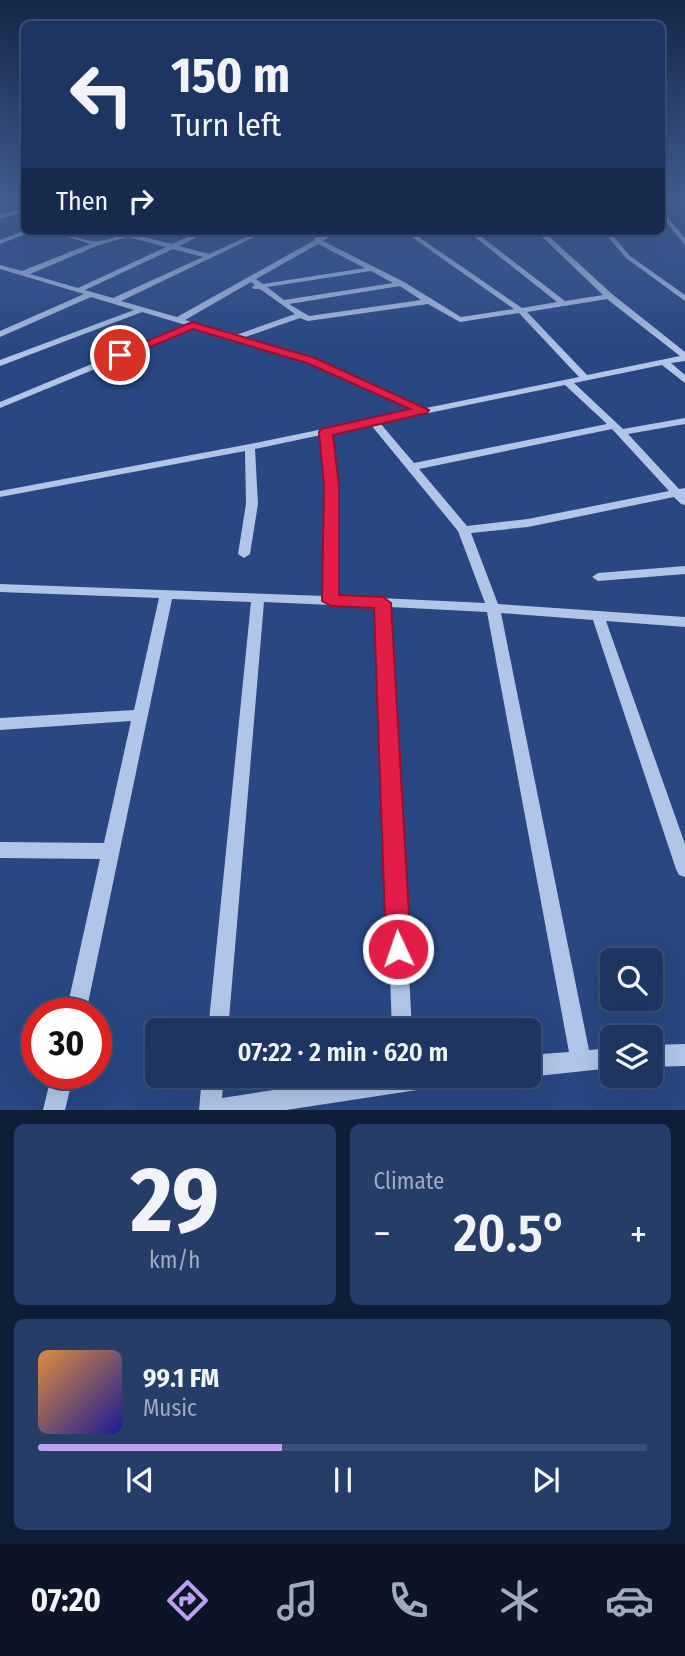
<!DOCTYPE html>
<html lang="en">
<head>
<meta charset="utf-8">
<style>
  body { margin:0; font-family:"Fira Sans Condensed",sans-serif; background:#263d68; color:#f1f3f6; height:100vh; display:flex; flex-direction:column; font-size:26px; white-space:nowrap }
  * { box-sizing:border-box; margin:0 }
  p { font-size:23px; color:#a1abbe }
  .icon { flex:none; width:38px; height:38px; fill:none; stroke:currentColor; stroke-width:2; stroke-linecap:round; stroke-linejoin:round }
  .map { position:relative; height:1110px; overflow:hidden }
  .sheet { display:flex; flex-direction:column; gap:14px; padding:14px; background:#101d36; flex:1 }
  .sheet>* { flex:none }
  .guide { position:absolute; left:21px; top:21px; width:644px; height:214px; border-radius:10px; box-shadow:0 7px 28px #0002,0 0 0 2px #3c5077; background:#1e3562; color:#f1f3f6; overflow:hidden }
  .tools { position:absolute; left:600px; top:948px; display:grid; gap:14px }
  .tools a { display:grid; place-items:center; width:63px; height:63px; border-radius:10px; background:#1e3562; box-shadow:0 7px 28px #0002,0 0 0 2px #3c5077; font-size:35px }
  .speed { position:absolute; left:21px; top:998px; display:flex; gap:14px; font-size:35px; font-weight:700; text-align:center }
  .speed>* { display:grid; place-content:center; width:91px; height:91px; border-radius:50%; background:#1e3562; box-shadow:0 7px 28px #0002,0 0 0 2px #3c5077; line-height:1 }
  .speed .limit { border:10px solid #d22; background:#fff; color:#111 }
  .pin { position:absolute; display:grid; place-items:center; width:60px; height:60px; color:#fff; margin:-30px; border:4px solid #fff; border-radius:50%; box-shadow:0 2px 7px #0007 }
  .me { position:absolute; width:77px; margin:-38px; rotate:357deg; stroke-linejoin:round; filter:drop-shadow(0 0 5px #0008) }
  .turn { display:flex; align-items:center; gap:24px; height:147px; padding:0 35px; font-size:32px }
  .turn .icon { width:91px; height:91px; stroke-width:2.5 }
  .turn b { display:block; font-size:49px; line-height:60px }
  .then { display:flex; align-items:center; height:66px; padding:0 35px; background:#0003; gap:14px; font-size:26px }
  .big { font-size:52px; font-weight:600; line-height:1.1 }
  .sheet .card { flex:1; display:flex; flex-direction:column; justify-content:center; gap:10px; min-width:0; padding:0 24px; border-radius:10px; background:#263d68 }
  .sheet .dial { align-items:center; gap:0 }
  .dial b { font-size:91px; line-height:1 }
  .song { display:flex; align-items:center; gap:21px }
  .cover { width:84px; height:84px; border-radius:10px; background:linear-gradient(135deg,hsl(30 70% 55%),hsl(240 70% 35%)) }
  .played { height:7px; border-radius:4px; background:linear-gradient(90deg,#bca0f2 40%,#3c5077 40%) }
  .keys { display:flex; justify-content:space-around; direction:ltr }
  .heat { display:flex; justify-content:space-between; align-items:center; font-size:38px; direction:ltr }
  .sheet .tiles { flex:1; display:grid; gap:14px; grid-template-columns:1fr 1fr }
  .card:last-child { grid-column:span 2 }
  .trip { position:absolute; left:145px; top:1018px; width:396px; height:70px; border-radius:10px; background:#1e3562; box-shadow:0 7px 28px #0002,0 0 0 2px #3c5077; font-weight:600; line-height:70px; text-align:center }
  .dock { display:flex; height:112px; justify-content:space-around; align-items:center; background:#0c1527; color:#a1abbe }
  .dock .icon { width:49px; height:49px }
  .dock .active { color:#bca0f2 }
  .dock b { font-size:32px; color:#f1f3f6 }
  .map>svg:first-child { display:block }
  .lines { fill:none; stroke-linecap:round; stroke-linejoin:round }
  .minor { fill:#b1c5e7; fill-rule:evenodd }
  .route { fill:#e11d48; stroke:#92132f; stroke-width:2 }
</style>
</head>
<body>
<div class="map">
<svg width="685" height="1110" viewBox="0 0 685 1110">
  <rect width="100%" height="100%" fill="#284783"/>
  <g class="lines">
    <g class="minor">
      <path d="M 17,210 L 19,213 L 0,219 L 0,215 Z"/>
      <path d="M 662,211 L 685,238 L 685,245 L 662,217 Z"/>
      <path d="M 24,231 L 33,231 L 0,244 L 0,240 Z"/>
      <path d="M 50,231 C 66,231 85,243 99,241 C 115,239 127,231 143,231 L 135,235 L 172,244 L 201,231 L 209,231 L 179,246 L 209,254 L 259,231 L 267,231 L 121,301 L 177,317 L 313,241 L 314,239 L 330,231 L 338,231 L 323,241 L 404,282 L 461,317 L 514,309 L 403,231 L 410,231 L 522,308 L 557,302 L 467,231 L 474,231 L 565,301 L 603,295 L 536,231 L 543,231 L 612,294 L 685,352 L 685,361 L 671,363 L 685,375 L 685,383 L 662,365 L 574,383 L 623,429 L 685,418 L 685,424 L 628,434 L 679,489 L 685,488 L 685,505 L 681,504 L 674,497 L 528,527 L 471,533 L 498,604 L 685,617 L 685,627 L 606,621 L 685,844 L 685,877 L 679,875 L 676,869 L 593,620 L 501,613 L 589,1050 L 612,1048 L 612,1068 L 528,1077 L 527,1076 L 528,1055 L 569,1052 L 487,612 L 390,607 L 412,1031 L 392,1031 L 377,607 L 264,602 L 228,1031 L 208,1031 L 251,602 L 172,599 L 86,1013 L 66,1013 L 100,859 L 0,858 L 0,842 L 104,843 L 131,721 L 0,730 L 0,718 L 134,710 L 159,598 L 0,592 L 0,584 L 325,596 L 326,486 L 321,435 L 255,449 L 258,504 L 250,554 L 244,558 L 238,554 L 246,504 L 245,451 L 0,497 L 0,491 L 250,444 L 415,410 L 308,362 L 195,328 L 0,408 L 0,402 L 186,325 L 142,312 L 0,366 L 0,360 L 134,310 L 91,297 L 0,337 L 0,331 L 84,294 L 0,269 L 0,265 L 22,271 L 90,244 ZM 128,237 L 166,247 L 78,288 L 30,274 L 99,245 ZM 318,244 L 365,268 L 263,284 L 256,279 ZM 173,249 L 203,257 L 113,298 L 85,290 ZM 371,271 L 393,283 L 284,300 L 267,287 ZM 251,282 L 255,285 L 252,287 L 253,289 L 260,289 L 295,314 L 236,335 L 185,320 ZM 400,286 L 421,300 L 309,316 L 289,304 ZM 607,299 L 680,356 L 587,375 L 527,312 ZM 428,304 L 460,322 L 519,313 L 579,377 L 426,408 L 314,358 L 245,337 L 300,318 L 308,321 ZM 565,385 L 607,424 L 414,463 L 380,423 ZM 371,425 L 458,531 L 485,603 L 338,596 L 338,486 L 331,433 ZM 612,429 L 669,491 L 528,519 L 467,526 L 419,469 Z"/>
      <path d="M 603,231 L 609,231 L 630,256 L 685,295 L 685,301 L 626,258 Z"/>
      <path d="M 685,566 L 685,574 L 598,581 L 592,577 L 598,573 Z"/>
      <path d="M 685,1044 L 685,1066 L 651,1067 L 651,1045 Z"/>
      <path d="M 52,1073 L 74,1073 L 65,1110 L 43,1110 Z"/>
      <path d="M 202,1076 L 224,1076 L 222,1098 L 365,1076 L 448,1076 L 445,1084 L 437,1087 L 286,1110 L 199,1110 Z"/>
    </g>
  </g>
  <linearGradient id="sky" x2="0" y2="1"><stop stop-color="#162748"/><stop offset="0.56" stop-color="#425e93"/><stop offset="1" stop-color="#425e93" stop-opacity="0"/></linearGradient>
  <rect width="685" height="355" fill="url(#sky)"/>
  <path class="route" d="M 192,322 L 315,358 L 429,410 L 427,413 L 333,435 L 339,486 L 339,595 L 383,597 L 391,603 L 411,949 L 407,958 L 398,961 L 390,958 L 386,949 L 374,608 L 331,606 L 322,601 L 324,486 L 319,432 L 321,429 L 410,409 L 307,363 L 193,329 L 124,358 L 114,355 Z"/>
</svg>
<div class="tools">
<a><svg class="icon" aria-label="search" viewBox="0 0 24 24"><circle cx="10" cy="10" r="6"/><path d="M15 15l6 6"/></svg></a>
<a><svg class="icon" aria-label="layers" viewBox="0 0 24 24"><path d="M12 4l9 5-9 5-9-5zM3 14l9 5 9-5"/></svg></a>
</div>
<div class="speed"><div class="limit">30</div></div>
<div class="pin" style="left:120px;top:355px;background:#d93025"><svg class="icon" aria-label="arrive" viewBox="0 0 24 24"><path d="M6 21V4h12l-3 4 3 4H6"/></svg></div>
<svg class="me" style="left:398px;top:949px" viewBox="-20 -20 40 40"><circle r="17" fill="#e11d48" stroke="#fff" stroke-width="3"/><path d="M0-11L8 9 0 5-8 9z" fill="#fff"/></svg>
<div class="trip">07:22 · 2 min · 620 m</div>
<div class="guide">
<div class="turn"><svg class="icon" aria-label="left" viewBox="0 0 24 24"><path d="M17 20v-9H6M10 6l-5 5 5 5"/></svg><div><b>150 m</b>Turn left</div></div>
<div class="then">Then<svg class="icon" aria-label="right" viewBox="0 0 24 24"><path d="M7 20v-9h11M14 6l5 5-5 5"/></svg></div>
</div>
</div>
<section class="sheet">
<div class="tiles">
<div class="card dial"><b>29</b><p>km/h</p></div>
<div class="card"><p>Climate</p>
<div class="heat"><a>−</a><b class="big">20.5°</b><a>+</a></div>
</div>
<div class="card">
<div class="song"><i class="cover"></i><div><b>99.1 FM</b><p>Music</p></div></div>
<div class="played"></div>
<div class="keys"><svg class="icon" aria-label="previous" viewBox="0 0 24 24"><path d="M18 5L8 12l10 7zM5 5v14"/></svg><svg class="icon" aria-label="pause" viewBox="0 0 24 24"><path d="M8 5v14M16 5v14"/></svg><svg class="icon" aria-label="next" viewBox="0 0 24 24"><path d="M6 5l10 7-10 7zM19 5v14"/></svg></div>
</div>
</div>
</section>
<nav class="dock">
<b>07:20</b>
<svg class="icon active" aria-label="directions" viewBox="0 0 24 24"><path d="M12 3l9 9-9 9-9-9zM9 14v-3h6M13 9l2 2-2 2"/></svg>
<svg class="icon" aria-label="music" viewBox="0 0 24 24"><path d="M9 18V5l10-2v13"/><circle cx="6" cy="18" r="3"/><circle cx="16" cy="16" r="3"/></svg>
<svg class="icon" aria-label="phone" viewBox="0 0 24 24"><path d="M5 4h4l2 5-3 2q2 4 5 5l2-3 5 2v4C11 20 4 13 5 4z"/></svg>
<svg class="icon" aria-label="climate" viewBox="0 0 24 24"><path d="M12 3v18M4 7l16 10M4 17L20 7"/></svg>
<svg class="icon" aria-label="car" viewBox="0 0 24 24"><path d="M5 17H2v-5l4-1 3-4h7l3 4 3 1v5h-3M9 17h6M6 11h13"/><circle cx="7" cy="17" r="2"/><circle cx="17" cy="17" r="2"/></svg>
</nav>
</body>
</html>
